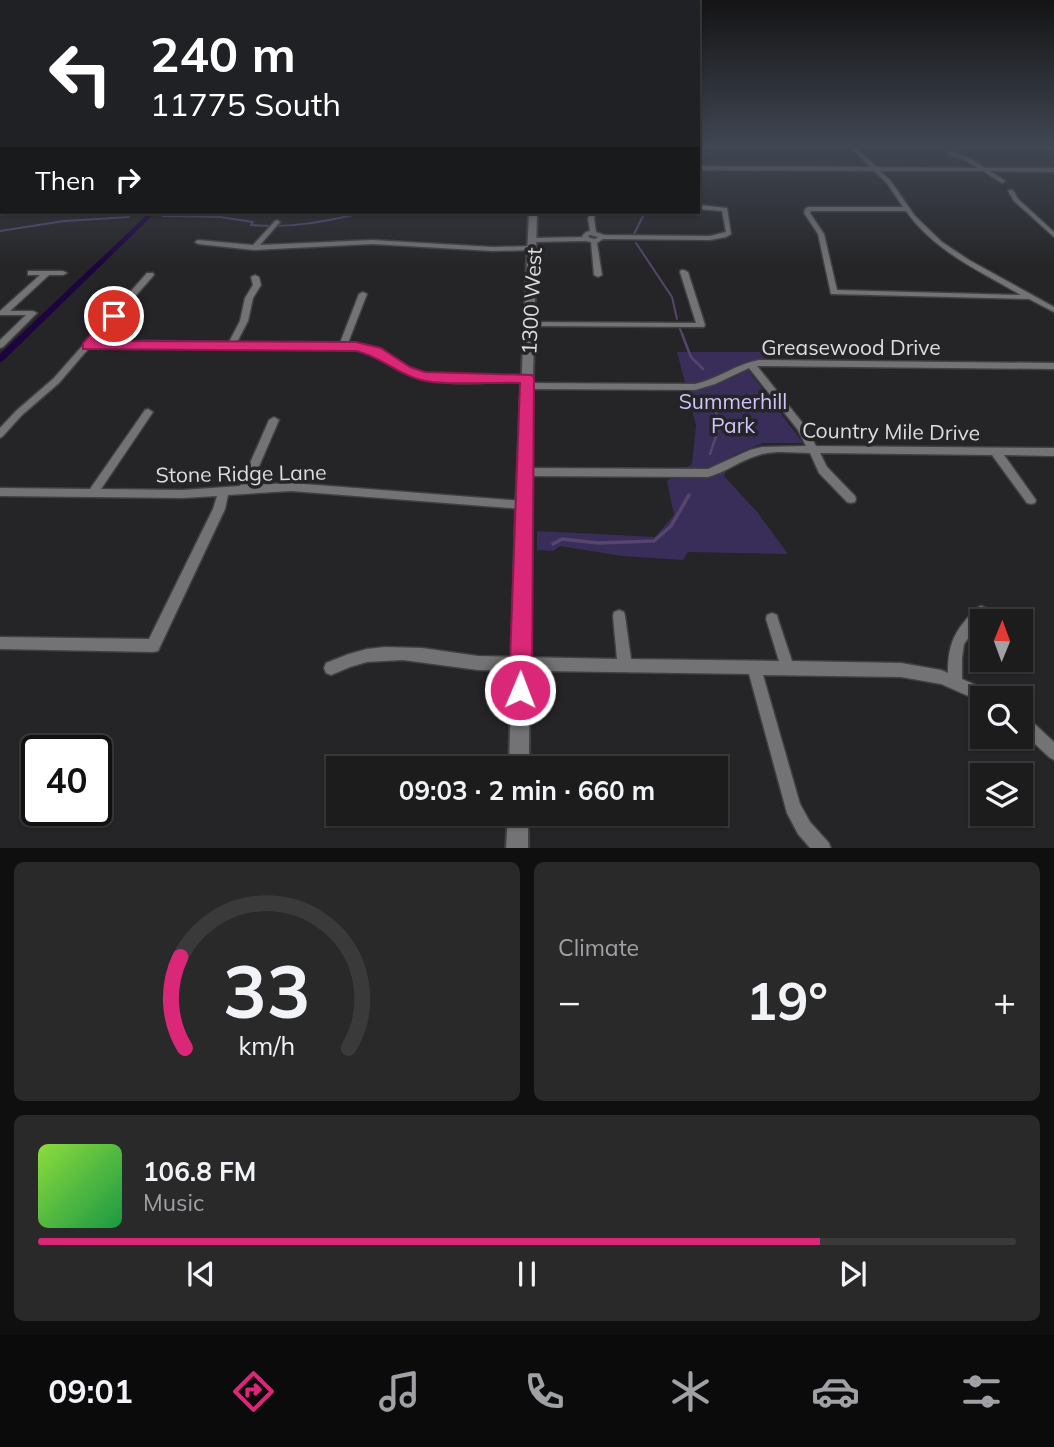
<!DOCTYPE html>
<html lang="en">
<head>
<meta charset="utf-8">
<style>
  body { margin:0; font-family:Mulish,sans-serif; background:#29292a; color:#f1f3f6; height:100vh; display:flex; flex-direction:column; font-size:26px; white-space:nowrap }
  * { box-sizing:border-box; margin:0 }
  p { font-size:23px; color:#a0a1a4 }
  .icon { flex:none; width:38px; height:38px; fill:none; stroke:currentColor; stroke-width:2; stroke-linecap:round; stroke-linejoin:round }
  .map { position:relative; height:848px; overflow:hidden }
  .panel { display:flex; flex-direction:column; gap:14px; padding:14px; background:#0f0f10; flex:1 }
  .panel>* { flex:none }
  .hud { position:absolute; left:0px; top:0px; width:700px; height:214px; box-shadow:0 2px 5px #0004,0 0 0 2px #3a3a3b; background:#202124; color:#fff; overflow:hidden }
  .needle { width:46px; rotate:1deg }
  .buttons { position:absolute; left:970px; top:609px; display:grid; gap:14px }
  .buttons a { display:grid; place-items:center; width:63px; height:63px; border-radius:0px; background:#1c1c1d; box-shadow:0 2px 5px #0004,0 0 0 2px #3a3a3b; font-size:35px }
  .speed { position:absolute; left:21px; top:735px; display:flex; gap:14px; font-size:35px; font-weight:700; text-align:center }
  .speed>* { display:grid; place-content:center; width:91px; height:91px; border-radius:50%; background:#1c1c1d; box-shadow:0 2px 5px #0004,0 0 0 2px #3a3a3b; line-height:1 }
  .speed .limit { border:4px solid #111; border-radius:10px; background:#fff; color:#111 }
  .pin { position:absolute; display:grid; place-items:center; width:60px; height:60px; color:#fff; margin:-30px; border:4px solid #fff; border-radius:50%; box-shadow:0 2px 7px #0007 }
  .me { position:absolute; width:77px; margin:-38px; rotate:1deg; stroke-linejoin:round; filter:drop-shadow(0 0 5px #0008) }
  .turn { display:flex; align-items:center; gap:24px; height:147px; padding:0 35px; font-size:32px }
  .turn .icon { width:91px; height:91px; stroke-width:2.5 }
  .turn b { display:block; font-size:49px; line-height:60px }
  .then { display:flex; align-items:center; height:66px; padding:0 35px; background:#0003; gap:14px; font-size:26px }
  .big { font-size:52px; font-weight:700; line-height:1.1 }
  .panel .tile { flex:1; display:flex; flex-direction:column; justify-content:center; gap:10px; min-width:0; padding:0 24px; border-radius:10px; background:#29292a }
  .panel .dial { align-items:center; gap:0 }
  .dial svg { height:182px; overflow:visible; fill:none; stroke:#3a3a3b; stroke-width:7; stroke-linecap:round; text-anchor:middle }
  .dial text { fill:#f1f3f6; stroke:none }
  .song { display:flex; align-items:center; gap:21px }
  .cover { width:84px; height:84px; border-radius:10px; background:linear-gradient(135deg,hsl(90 70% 55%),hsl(140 70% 35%)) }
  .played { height:7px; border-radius:4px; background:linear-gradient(90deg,#db2777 80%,#3a3a3b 80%) }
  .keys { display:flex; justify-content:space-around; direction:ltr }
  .heat { display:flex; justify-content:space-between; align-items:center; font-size:38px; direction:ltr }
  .panel .tiles { flex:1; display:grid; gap:14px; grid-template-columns:1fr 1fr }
  .tile:last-child { grid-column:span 2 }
  .trip { position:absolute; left:326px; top:756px; width:402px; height:70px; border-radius:0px; background:#1c1c1d; box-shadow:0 2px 5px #0004,0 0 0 2px #3a3a3b; font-weight:700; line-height:70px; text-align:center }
  .tab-bar { display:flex; height:112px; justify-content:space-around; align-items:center; background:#0b0b0c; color:#a0a1a4 }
  .tab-bar .icon { width:49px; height:49px }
  .tab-bar .current { color:#db2777 }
  .tab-bar b { font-size:32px; color:#f1f3f6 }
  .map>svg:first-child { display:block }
  .green { fill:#392d59 }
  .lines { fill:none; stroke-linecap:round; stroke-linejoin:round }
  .stream-far2 { stroke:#56456f; stroke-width:2 }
  .stream-far1 { stroke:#56456f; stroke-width:2.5 }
  .stream { stroke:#56456f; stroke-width:3.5 }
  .canal { fill:#1c043f; fill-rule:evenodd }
  .minor-casing { stroke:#404042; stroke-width:3 }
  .tertiary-casing { stroke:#404042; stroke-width:4 }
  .minor { fill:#737376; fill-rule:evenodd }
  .tertiary { fill:#737376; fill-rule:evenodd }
  .route { fill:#db2777; stroke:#8e194d; stroke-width:2 }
  .labels { text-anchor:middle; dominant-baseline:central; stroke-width:7; stroke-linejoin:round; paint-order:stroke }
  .street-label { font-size:21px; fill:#dddddf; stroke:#252527 }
  .park-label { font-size:21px; fill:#d0c4fd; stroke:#252527 }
</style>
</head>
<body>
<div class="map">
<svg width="1054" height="849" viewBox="0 0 1054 849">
  <rect width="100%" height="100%" fill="#252527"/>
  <path class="green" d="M 677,352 L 763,352 L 766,359 L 749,371 L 803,443 L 763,443 L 734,455 L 724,476 L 758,513 L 788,554 L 688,552 L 683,560 L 622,556 L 560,546 L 553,551 L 537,550 L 537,531 L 655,537 L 674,515 L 667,481 L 692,464 L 696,425 Z"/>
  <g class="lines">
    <g class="stream-far2">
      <path d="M 163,216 L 220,217 L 253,222 L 251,225 C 291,229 327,221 366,212"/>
      <path d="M 0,231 L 64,221 L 129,217"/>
      <path d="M 634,234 L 645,212"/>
      <path d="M 636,243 L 672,297 L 677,319"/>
      <path d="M 680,329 L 683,336"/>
    </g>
    <g class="stream-far1">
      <path d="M 682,334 L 691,357 L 703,369"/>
      <path d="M 710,454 L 719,427 L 713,398"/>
    </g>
    <path class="stream" d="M 553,544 L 562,539 L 598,543 L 654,541 L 671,526 L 689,495"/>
    <path class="canal" d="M 150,212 L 156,212 L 3,361 L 0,362 L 0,354 Z"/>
    <g class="minor-casing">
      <g id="minor">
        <path d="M 851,148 L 856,148 L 877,167 L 978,168 L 965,160 L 948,155 L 948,153 L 950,152 L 969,158 L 985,168 L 1054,168 L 1054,172 L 990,171 L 1004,180 L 1005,181 L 1002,183 L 983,171 L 880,171 L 890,180 L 915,216 L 942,242 L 969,260 L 1054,307 L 1054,312 L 1029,299 L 831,294 L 818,234 L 804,213 L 805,209 L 808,207 L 903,207 L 886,182 L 874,171 L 698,170 L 698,166 L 870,167 ZM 811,211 L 906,211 C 933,250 981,272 1021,295 L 837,290 L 824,234 L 810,213 Z"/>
        <rect x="0" y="174" width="2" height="4"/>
        <path d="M 2,189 L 2,193 L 0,194 L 0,190 Z"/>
        <path d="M 1009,190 L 1013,190 L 1018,199 L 1054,232 L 1054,237 L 1014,201 L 1008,191 Z"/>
        <rect x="0" y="199" width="2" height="4"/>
        <path d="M 698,205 L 727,208 L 731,234 L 726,237 L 710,240 L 603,239 L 597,243 L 602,275 L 598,277 L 594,275 L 591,242 L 585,241 L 534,242 L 531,240 L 534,238 L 583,237 L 582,236 L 586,232 L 590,231 L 588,218 L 591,212 L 597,212 L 594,218 L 596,232 L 604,235 L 710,236 L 726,232 L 722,211 L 698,209 ZM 590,235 L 598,237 L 595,239 L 590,238 L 588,236 Z"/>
        <path d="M 277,220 L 280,222 L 260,245 L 372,240 L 493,247 L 534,246 L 537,248 L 534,250 L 493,251 L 372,244 L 254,250 L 198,244 L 195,242 L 198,240 L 253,245 L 275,221 Z"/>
        <path d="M 681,270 L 684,270 L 688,272 L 705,325 L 704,327 L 530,326 L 526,324 L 530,322 L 696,323 L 680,272 Z"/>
        <path d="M 28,271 L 63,271 L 67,273 L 63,275 L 49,275 L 10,311 L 33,311 L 37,313 L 3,347 L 0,348 L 0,340 L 26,315 L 0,315 L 0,311 L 40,275 L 28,275 Z"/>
        <path d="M 147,273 L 153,273 L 154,275 L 94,343 L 146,341 L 229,342 L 240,321 L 245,298 L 253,285 L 251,277 L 255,275 L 259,277 L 261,285 L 253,298 L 248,321 L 237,342 L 340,343 L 359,294 L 363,292 L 367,294 L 348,343 C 376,344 393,364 418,372 C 452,382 492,376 527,375 L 531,378 L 527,381 C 489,382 448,388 411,375 C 391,368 376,353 356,349 L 146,347 L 89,348 L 59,383 L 22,415 L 3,436 L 0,438 L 0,428 L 16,411 L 53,379 Z"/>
        <path d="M 759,360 L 1054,363 L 1054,369 L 757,366 L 805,426 L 816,446 L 1054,448 L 1054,456 L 1004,455 L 1036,500 L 1035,503 L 1031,504 L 1027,503 L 992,455 L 820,453 L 827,467 L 855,496 L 856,499 L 855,502 L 851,503 L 847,502 L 819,473 L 810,453 C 793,453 775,450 759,455 C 741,460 726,472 708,477 L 524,476 L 520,475 L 519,472 L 520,469 L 524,468 L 708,469 L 750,450 L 762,447 L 806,446 L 798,430 L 749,368 L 715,384 L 695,390 L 527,389 L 523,386 L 527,383 L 695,384 C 718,379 736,364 759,360 Z"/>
        <path d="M 148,409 L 153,412 L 101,489 L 183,490 L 240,486 L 269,420 L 274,417 L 279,420 L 251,485 L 291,483 L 523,501 L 527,502 L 528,505 L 527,508 L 523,509 L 291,491 L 228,495 L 225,509 L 158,651 L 153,652 L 0,649 L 0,637 L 149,639 L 213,509 L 217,496 L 183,498 L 0,496 L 0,488 L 90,489 L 145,410 Z"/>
        <path d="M 981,606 L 986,608 L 987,612 L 964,644 L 962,658 L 962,679 L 994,693 L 996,698 L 982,698 L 982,702 L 941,684 L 901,677 L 763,675 L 800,804 L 810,822 L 829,843 L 831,849 L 811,849 L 798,834 L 787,813 L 749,674 L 478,670 L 403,660 L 367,662 L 350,667 L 331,675 L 326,673 L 324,668 L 326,663 L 349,654 L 367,649 L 385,647 L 422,648 L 478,656 L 617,659 L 613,616 L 614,612 L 619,610 L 624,612 L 625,616 L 631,659 L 779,661 L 766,619 L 767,615 L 772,613 L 777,615 L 778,619 L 792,661 L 901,663 L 941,670 L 948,673 C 948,652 951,637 965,621 C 970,615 974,609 981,606 Z"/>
        <path d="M 1020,713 L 1025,715 L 1054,742 L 1054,760 L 1049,757 L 1020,730 Z"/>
      </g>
    </g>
    <g class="tertiary-casing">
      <g id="tertiary">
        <path d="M 529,212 L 537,212 L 530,505 L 529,768 L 509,768 L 516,505 Z"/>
        <path d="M 508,814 L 528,814 L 528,849 L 506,849 Z"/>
      </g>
    </g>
    <use href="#minor" class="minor"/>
    <use href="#tertiary" class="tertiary"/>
  </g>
  <linearGradient id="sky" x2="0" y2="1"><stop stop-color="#141415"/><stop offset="0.55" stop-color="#404652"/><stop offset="1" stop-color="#404652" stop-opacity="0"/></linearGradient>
  <rect width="1054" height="267" fill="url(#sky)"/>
  <path class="route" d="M 114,312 L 120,316 L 99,341 L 356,342 L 381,348 L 410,367 L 425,372 L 532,375 L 534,378 L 532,690 L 528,698 L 520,702 L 512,698 L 509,690 L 520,383 C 492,382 446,386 421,380 C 397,374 380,356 356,351 L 83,349 L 83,343 L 109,313 Z"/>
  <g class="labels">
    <g class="street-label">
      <text transform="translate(531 301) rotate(-87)">1300 West</text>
      <text x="851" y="347">Greasewood Drive</text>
      <text transform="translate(891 431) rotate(1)">Country Mile Drive</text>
      <text transform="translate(241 473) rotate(-1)">Stone Ridge Lane</text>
    </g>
    <g class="park-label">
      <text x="733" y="401">Summerhill<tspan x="733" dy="24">Park</tspan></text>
    </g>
  </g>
</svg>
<div class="buttons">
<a><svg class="needle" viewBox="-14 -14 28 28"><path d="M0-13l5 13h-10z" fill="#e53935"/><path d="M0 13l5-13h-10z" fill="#a0a1a4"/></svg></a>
<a><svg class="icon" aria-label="search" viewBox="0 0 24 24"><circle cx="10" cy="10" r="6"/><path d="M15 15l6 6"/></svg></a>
<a><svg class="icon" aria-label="layers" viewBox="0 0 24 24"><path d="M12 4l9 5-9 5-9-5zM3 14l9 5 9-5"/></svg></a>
</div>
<div class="speed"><div class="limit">40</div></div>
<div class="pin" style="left:114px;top:316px;background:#d93025"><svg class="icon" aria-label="arrive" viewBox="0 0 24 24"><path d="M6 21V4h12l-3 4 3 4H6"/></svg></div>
<svg class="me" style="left:520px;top:690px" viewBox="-20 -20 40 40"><circle r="17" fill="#db2777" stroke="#fff" stroke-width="3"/><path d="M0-11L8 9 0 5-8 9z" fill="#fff"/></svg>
<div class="trip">09:03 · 2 min · 660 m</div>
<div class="hud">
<div class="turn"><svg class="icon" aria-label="left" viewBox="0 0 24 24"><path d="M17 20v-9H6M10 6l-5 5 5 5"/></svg><div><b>240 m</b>11775 South</div></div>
<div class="then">Then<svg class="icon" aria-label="right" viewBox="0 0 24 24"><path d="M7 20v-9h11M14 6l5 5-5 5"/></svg></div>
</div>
</div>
<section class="panel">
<div class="tiles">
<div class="tile dial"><svg viewBox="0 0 100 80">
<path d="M14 69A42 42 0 1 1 86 69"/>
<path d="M14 69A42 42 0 0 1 12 29" stroke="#db2777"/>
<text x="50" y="56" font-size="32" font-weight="700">33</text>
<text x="50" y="72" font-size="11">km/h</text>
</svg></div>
<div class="tile"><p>Climate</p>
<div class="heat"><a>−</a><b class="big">19°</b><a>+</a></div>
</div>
<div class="tile">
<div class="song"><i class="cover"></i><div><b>106.8 FM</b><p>Music</p></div></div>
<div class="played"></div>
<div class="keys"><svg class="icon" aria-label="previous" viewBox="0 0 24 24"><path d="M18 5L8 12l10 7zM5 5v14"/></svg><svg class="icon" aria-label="pause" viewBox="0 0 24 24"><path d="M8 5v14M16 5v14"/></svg><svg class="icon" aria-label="next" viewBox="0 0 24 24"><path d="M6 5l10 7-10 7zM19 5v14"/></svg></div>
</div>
</div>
</section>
<nav class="tab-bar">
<b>09:01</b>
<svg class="icon current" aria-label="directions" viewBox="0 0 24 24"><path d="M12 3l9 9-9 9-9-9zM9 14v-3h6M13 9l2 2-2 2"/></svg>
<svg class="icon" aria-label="music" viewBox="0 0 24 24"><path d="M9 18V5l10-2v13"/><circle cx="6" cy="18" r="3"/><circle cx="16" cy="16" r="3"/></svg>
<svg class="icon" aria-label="phone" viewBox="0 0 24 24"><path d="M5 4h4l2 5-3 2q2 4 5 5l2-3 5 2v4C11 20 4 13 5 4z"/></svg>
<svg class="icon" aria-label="climate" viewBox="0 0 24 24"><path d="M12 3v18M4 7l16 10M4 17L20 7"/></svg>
<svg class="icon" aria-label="car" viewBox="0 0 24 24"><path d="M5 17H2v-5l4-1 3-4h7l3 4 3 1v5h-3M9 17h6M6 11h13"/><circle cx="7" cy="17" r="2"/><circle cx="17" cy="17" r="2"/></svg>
<svg class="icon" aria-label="filters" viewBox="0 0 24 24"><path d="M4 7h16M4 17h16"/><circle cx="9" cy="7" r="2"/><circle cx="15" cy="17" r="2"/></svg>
</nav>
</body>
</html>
